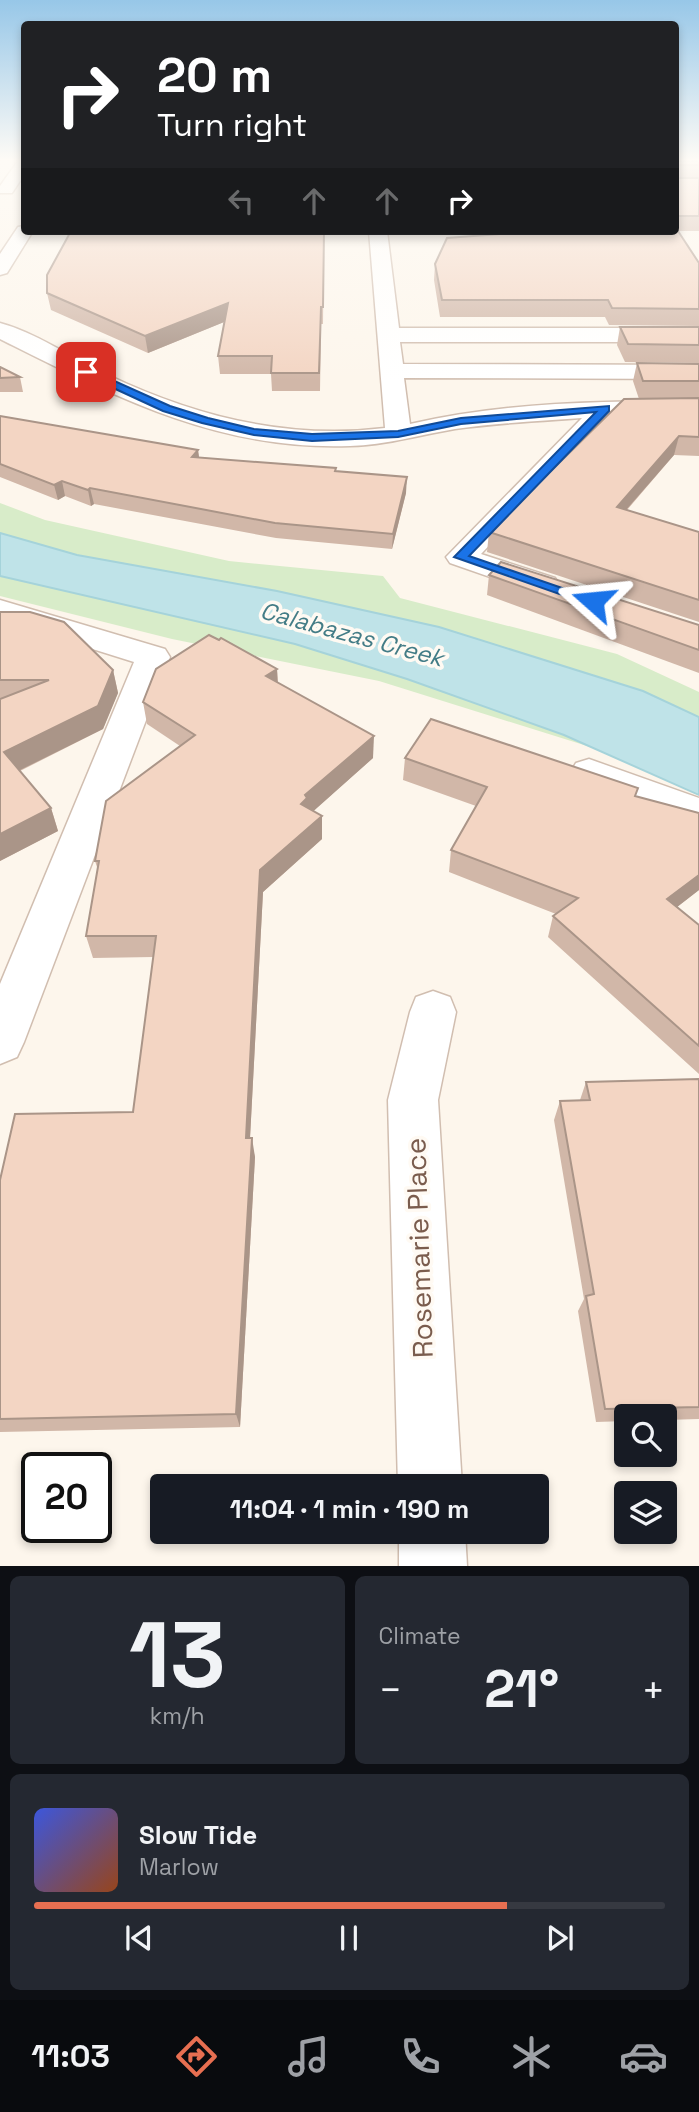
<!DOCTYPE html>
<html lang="en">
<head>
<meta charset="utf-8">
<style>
  body { margin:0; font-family:"Space Grotesk",sans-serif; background:#242831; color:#f1f3f6; height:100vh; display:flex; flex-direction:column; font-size:26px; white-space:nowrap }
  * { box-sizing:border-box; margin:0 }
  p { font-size:23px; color:#9ea1a6 }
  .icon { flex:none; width:38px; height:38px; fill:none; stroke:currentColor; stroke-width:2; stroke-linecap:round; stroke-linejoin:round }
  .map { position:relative; height:1566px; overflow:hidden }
  .panel { display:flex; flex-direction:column; gap:10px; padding:10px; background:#0d0f14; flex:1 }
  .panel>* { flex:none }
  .hud { position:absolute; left:21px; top:21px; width:658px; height:214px; border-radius:7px; box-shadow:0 4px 10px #0003; background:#202124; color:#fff; overflow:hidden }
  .tools { position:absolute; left:614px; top:1404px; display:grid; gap:14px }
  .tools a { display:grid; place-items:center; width:63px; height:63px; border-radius:7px; background:#171b24; box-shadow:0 4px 10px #0003; font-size:35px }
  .speed { position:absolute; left:21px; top:1452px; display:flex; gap:14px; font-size:35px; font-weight:700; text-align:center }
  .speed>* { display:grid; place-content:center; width:91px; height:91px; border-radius:50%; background:#171b24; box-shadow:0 4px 10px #0003; line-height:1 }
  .speed .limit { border:4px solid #111; border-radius:10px; background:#fff; color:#111 }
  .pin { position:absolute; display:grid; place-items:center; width:60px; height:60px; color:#fff; margin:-30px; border-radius:14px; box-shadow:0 4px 10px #0006 }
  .me { position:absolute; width:77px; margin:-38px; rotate:288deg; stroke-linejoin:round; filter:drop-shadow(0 0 5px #0008) }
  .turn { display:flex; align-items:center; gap:24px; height:147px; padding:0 21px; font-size:32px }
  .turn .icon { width:91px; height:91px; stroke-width:2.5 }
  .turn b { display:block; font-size:49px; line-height:60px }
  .lanes { display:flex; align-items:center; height:66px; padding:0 21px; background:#0003; justify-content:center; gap:35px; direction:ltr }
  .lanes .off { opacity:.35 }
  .big { font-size:52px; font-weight:600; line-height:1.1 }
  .panel .widget { flex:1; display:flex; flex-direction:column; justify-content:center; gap:10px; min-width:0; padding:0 24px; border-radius:10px; background:#242831 }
  .panel .dial { align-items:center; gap:0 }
  .dial b { font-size:91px; line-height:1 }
  .song { display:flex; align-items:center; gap:21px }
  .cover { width:84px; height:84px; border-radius:10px; background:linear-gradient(135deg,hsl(230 70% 55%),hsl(20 70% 35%)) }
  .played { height:7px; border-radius:4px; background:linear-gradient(90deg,#e76f51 75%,#363941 75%) }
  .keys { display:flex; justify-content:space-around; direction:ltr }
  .heat { display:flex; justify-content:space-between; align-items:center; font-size:38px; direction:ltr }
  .panel .tiles { flex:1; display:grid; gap:10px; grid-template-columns:1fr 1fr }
  .widget:last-child { grid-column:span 2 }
  .trip { position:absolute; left:150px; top:1474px; width:399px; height:70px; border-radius:7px; background:#171b24; box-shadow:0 4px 10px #0003; font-weight:600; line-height:70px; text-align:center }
  .tabs { display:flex; height:112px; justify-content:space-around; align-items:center; background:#090b0e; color:#9ea1a6 }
  .tabs .icon { width:49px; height:49px }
  .tabs .active { color:#e76f51 }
  .tabs b { font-size:32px; color:#f1f3f6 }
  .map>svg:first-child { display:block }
  .green { fill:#d8ecc9 }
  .water { fill:#bfe3e8; stroke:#a5d3da; stroke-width:2 }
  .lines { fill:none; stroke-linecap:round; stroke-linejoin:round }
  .minor-casing { stroke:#d1beb0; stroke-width:3 }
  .minor { fill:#fff; fill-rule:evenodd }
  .wall { fill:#d1b7a8 }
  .shaded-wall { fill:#aa9588 }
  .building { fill:#f3d5c3; stroke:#aa9588; stroke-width:2 }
  .route { fill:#1a73e8; stroke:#114b97; stroke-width:2 }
  .labels { text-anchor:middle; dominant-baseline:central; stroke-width:7; stroke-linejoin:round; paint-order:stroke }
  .water-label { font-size:24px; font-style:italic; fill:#437c86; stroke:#fffaf3 }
  .near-street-label { font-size:28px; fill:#7a5c4d; stroke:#fffaf3 }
</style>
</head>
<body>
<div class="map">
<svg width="699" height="1566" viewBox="0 0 699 1566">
  <rect width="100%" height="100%" fill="#fdf6ec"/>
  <path class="green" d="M 0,503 L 45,520 L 229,561 L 383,576 L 400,598 L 617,654 L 699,692 L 699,781 L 379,681 L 172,639 L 0,596 Z"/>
  <path class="water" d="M 0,533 L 77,555 L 277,591 L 439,627 L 643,691 L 699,717 L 699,795 L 564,735 L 407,679 L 295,644 L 0,576 Z"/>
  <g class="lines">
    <g class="minor-casing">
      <g id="minor">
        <path d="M 18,161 L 24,161 L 24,175 L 12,193 L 0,193 L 0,186 Z"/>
        <path d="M 24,226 L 24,231 L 33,231 L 7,273 L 0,275 L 0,254 L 18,227 Z"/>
        <path d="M 369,231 L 387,231 L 399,328 L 699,328 L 699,342 L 400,342 L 403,364 L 699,365 L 699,379 L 404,378 L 410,424 C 504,402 602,401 699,401 L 699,415 L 612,415 L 481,554 L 555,578 L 560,585 L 555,592 L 544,594 L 533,592 L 450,563 L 446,557 L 582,418 C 539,421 497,423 455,429 C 419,435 386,445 350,446 C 218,451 114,396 0,339 L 0,323 C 34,332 73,358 106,374 C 193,416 287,440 385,428 Z"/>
        <path d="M 0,600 L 165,649 L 170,657 L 24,1042 L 17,1057 L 0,1064 L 0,984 L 134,662 L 0,620 Z"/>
        <path d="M 589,759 L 699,798 L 699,828 L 576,783 L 570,773 L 576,763 Z"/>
        <path d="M 433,991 L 450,997 L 456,1012 L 438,1100 L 462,1486 L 398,1486 L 388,1100 L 410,1012 L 416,997 Z"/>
        <path d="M 399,1531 L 465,1531 L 467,1566 L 399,1566 Z"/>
      </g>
    </g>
    <use href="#minor" class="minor"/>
  </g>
  <g class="wall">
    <path d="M 676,161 L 699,161 L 699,231 L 677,231 L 699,263 L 699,326 L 609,325 L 605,317 L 440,317 L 434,280 L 435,264 L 505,233 L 504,231 L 676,231 Z"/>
    <path d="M 324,231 L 323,324 L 321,324 L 320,391 L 272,391 L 271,374 L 220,374 L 218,356 L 224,322 L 148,353 L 51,310 L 47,293 Z"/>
    <path d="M 620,327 L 699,327 L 699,363 L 625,362 L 617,345 Z"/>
    <path d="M 637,363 L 699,364 L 699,456 L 674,455 L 627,510 L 699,532 L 699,622 L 487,552 L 489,532 L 639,399 L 633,381 Z"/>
    <path d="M 0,367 L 20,377 L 23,392 L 0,392 Z"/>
    <path d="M 0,416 L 198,450 L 199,458 L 336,468 L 336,471 L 406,493 L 392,549 L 276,538 L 94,504 L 91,506 L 65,496 L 58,500 L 0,477 Z"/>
    <path d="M 489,575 L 699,625 L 699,673 L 487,595 Z"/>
    <path d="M 0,612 L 113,670 L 118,693 L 103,729 L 20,771 L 51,808 L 58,831 L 0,861 Z"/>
    <path d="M 277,669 L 278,683 L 373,758 L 313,811 L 322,839 L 263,892 L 250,1138 L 255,1157 L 240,1427 L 0,1432 L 0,1180 L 133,1112 L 153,957 L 93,958 L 86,936 L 98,870 L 95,861 L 180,746 L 147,724 L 143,702 Z"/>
    <path d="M 405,758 L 636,796 L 699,813 L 699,890 L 677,907 L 699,925 L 699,1074 L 548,937 L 553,916 L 556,914 L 449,872 L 451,850 L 476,806 L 403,780 Z"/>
    <path d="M 699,1079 L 699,1419 L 665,1420 L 665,1416 L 626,1416 L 626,1421 L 596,1422 L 578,1311 L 584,1299 L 554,1120 L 560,1101 L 580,1100 L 586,1082 Z"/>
  </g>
  <g class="shaded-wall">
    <path d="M 228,303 L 229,320 L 148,353 L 145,336 Z"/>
    <path d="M 679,436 L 674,455 L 612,526 L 617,507 Z"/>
    <path d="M 198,450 L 200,465 L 192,457 Z"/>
    <path d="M 407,477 L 406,493 L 392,549 L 393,534 Z"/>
    <path d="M 62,481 L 65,496 L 58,500 L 54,485 Z"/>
    <path d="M 90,488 L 94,504 L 91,506 L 88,490 Z"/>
    <path d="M 277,669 L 278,691 L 266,676 Z"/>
    <path d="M 113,670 L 118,693 L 103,729 L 12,774 L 4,752 Z"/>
    <path d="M 374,736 L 373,758 L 308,816 L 301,804 L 305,795 Z"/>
    <path d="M 51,808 L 58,831 L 0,861 L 0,834 Z"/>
    <path d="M 322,816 L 322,839 L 263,892 L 249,1157 L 246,1138 L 260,870 Z"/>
    <path d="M 699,875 L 699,890 L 659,921 L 667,899 Z"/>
    <path d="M 252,1138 L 255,1157 L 240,1427 L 236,1414 Z"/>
  </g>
  <g class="building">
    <path d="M 676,161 L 699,161 L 699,165 L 677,165 L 677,178 L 699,178 L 699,216 L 676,216 Z"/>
    <path d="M 676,228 L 699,263 L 699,309 L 612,308 L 608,300 L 442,300 L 435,264 L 447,238 L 512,233 L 511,231 L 676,231 Z"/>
    <path d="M 71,231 L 324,231 L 323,307 L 321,307 L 319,373 L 271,373 L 272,356 L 218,356 L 228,303 L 145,336 L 47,293 L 47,275 Z"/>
    <path d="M 620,327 L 699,327 L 699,345 L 628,344 Z"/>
    <path d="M 637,363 L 699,364 L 699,381 L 643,381 Z"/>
    <path d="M 0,367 L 20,377 L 0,378 Z"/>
    <path d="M 699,398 L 699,437 L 679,436 L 617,507 L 699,532 L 699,600 L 489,532 L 624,399 Z"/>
    <path d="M 0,416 L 198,450 L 192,457 L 336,468 L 335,471 L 407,477 L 393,534 L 275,523 L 90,488 L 88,490 L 62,481 L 54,485 L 0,464 Z"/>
    <path d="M 501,562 L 699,625 L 699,650 L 489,575 Z"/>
    <path d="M 0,612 L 30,612 L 64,622 L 113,670 L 98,706 L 4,752 L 51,808 L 0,834 L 0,699 L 49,680 L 0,680 Z"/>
    <path d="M 209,635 L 219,640 L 221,638 L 277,669 L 266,676 L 374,736 L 305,795 L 307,798 L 301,804 L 322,816 L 260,870 L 246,1138 L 252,1138 L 236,1414 L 0,1419 L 0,1180 L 15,1114 L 133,1112 L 156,936 L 86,936 L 99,861 L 95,861 L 106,801 L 195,735 L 143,702 L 156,669 Z"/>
    <path d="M 431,719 L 638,788 L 635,796 L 699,813 L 699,875 L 667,899 L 699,925 L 699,1046 L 553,916 L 578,898 L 451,850 L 487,787 L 405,758 Z"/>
    <path d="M 699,1079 L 699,1407 L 605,1409 L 586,1296 L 594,1294 L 560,1101 L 590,1100 L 586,1082 Z"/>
  </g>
  <linearGradient id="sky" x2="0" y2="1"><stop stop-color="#97c7e8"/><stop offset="0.42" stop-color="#fefbf6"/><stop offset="1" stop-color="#fefbf6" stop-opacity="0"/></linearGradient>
  <rect width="699" height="381" fill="url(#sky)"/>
  <path class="route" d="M 83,370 L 90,370 L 170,406 L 208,418 L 254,429 L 312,434 L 398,431 L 461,418 L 609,406 L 609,411 L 469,556 L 600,601 L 598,604 L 588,604 L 454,557 L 596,412 L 461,424 L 398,437 L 312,441 L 254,435 L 202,423 L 163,411 L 83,374 Z"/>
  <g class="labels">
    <g class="water-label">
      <text transform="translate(352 634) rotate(15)">Calabazas Creek</text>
    </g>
    <g class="near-street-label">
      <text transform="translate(419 1248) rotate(-92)">Rosemarie Place</text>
    </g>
  </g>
</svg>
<div class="tools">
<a><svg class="icon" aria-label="search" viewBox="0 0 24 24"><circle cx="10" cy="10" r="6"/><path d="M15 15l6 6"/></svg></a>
<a><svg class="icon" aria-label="layers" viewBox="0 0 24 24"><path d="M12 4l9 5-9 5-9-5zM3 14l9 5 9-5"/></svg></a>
</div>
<div class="speed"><div class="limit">20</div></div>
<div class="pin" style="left:86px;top:372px;background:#d93025"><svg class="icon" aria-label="arrive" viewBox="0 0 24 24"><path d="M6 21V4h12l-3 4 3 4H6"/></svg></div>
<svg class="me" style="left:593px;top:601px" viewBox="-20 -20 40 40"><path d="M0-17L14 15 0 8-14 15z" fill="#1a73e8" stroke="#fff" stroke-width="4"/></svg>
<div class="trip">11:04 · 1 min · 190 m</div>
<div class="hud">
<div class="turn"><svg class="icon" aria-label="right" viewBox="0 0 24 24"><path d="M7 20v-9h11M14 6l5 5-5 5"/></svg><div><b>20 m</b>Turn right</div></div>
<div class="lanes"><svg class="icon off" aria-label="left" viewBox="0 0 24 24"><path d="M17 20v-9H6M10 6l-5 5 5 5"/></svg><svg class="icon off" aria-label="ahead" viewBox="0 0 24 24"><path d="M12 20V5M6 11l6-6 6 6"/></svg><svg class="icon off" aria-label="ahead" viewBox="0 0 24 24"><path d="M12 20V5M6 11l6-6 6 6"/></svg><svg class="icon" aria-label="right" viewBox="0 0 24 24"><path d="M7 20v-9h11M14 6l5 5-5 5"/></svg></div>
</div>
</div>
<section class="panel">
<div class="tiles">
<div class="widget dial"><b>13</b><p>km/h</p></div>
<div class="widget"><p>Climate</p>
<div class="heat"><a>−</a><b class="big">21°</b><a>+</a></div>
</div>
<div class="widget">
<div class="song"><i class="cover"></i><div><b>Slow Tide</b><p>Marlow</p></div></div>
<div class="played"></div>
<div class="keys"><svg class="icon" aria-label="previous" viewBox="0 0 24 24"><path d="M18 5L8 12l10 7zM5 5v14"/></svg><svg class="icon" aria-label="pause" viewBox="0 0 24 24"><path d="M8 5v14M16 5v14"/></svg><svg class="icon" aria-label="next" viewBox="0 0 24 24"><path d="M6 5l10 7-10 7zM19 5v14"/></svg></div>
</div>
</div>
</section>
<nav class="tabs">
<b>11:03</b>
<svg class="icon active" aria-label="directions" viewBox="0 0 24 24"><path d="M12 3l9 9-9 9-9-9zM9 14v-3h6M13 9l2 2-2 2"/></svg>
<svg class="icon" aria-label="music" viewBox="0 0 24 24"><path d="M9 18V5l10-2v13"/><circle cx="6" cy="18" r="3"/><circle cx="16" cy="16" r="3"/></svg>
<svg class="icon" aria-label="phone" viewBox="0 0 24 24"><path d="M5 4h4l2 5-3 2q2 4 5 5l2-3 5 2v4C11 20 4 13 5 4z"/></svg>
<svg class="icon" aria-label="climate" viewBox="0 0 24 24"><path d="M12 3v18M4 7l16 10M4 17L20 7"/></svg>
<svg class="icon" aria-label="car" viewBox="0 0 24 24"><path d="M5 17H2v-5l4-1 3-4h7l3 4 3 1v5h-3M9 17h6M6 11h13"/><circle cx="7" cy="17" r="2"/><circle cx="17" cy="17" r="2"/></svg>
</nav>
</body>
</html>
